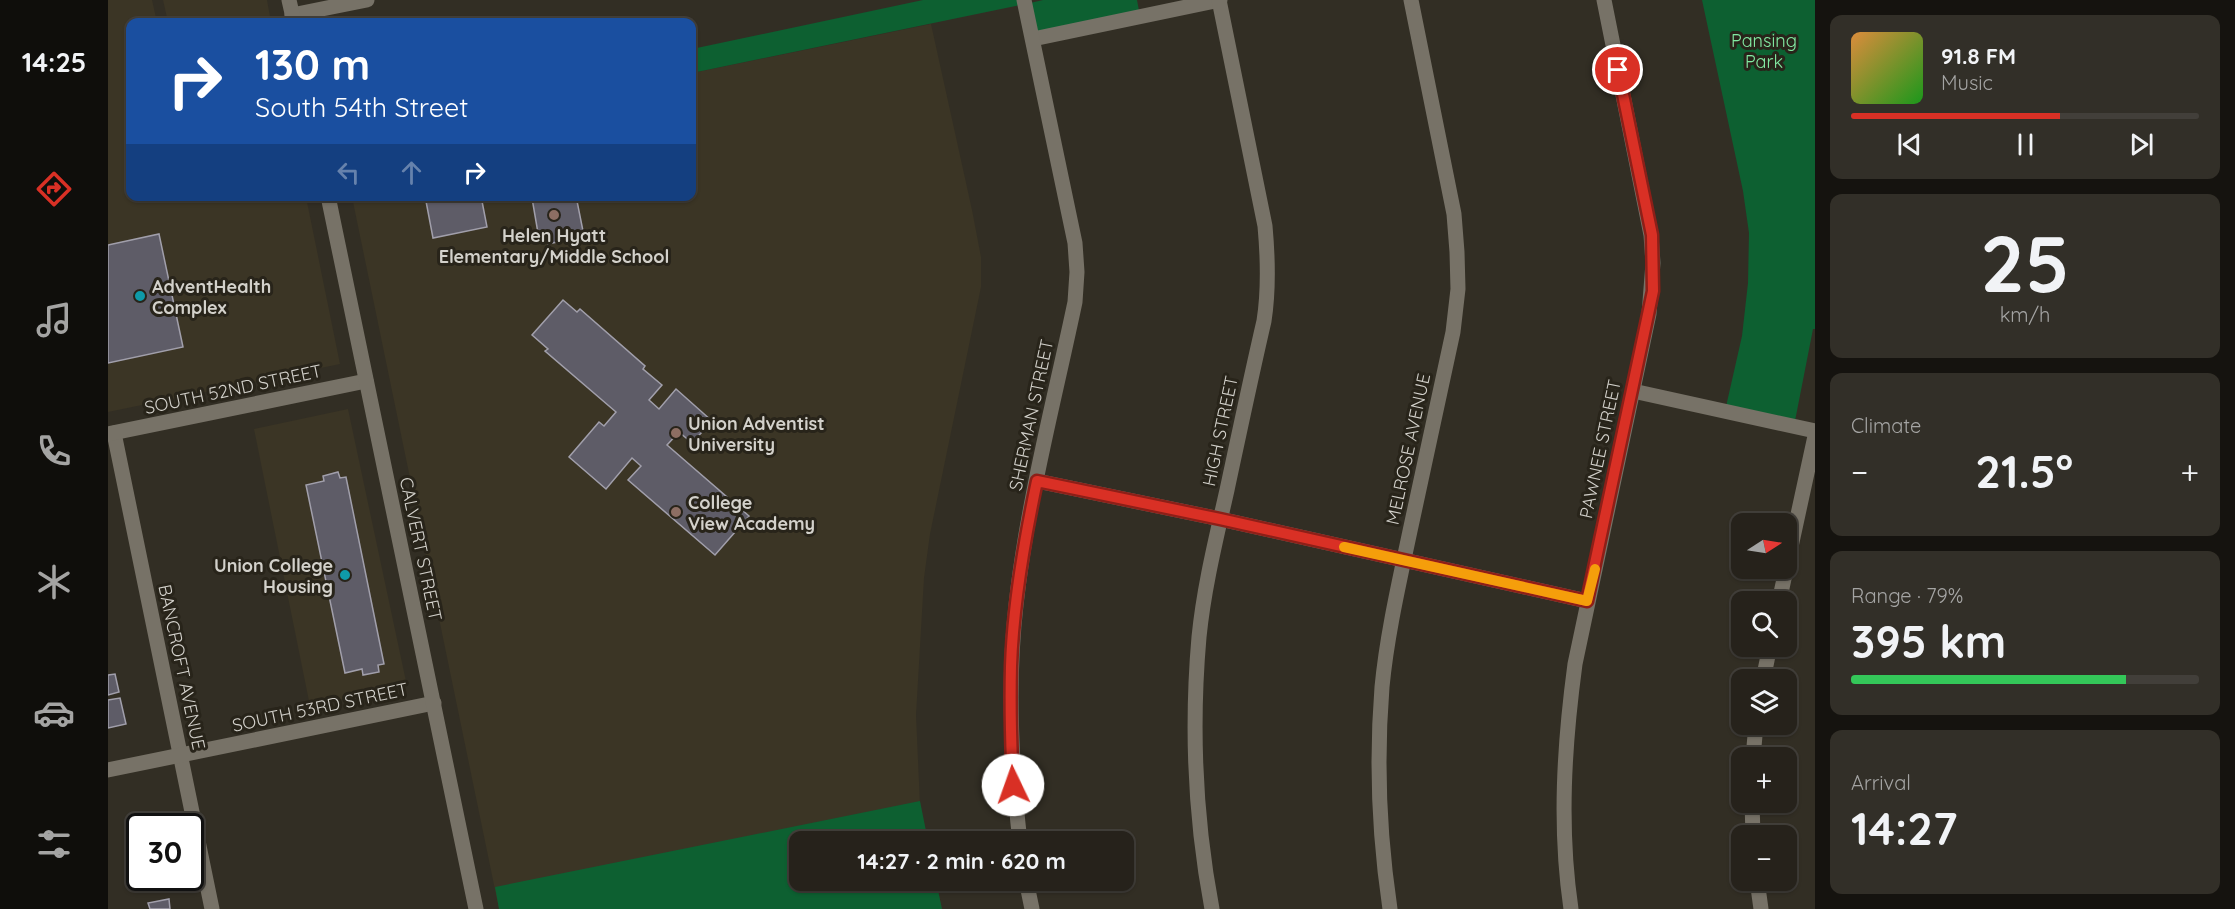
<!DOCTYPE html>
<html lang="en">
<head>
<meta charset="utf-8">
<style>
  body { margin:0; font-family:Quicksand,sans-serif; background:#322f28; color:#f1f3f6; height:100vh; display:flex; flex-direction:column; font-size:22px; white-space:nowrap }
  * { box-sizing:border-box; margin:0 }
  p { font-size:20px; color:#a4a4a3 }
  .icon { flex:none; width:33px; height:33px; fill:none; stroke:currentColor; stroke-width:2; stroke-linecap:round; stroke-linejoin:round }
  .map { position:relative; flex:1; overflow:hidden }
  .drawer { display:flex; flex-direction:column; gap:15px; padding:15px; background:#15130f; width:420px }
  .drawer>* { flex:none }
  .hud { position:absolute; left:18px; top:18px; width:570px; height:183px; border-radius:12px; box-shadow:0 2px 4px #0004,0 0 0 2px #423f3a; background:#1a4fa0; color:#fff; overflow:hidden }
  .needle { width:39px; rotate:78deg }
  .tools { position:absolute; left:1623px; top:513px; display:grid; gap:12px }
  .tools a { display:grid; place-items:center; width:66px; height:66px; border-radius:12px; background:#26221b; box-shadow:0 2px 4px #0004,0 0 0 2px #423f3a; font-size:30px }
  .speed { position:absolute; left:18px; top:813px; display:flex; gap:12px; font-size:30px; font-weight:700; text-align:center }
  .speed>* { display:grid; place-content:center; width:78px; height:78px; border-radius:50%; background:#26221b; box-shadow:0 2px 4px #0004,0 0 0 2px #423f3a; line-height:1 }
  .speed .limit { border:3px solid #111; border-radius:9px; background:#fff; color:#111 }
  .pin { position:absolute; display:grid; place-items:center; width:51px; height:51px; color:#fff; margin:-26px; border:3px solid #fff; border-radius:50%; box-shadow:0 2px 6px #0007 }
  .me { position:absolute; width:66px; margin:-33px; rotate:357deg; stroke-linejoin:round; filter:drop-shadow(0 0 4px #0008) }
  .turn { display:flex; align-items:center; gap:21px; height:126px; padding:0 30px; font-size:27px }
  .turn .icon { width:78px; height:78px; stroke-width:2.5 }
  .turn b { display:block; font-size:42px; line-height:51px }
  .lanes { display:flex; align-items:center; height:57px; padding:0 30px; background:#0003; justify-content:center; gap:30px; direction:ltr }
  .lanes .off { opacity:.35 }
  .big { font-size:45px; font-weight:700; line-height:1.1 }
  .drawer .tile { flex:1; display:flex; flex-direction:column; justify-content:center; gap:9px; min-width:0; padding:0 21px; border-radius:12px; background:#322f28 }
  .drawer .dial { align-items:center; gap:0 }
  .dial b { font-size:78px; line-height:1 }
  .song { display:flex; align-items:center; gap:18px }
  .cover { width:72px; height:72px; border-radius:9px; background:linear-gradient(135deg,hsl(30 70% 55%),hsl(120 70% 35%)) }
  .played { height:6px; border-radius:3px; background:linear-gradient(90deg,#d93025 60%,#423f3a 60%) }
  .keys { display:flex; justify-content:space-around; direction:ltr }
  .heat { display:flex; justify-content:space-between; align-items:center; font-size:33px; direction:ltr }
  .charge { height:9px; border-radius:4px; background:linear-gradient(90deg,#34c759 79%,#423f3a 0) }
  .trip { position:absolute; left:681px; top:831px; width:345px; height:60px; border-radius:12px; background:#26221b; box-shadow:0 2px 4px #0004,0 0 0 2px #423f3a; font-weight:700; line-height:60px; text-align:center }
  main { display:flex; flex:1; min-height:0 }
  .menu { display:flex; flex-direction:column; width:108px; justify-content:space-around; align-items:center; background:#0f0e0b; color:#a4a4a3 }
  .menu .icon { width:42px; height:42px }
  .menu .active { color:#d93025 }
  .menu b { font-size:27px; color:#f1f3f6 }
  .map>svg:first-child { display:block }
  .built { fill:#3b3525 }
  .green { fill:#0d6031 }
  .building { fill:#5e5c67; stroke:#a19fab; stroke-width:1.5 }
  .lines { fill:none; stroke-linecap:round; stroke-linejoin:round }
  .minor { stroke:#777267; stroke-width:15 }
  .tertiary { stroke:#777267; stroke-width:15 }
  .route-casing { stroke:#8d1f18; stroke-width:15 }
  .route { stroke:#d93025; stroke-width:10 }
  .slow { stroke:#f59e0b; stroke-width:10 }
  .education-dot { fill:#8d6e63; stroke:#28241a; stroke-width:2 }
  .culture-dot { fill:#0f9aa8; stroke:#28241a; stroke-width:2 }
  .labels { text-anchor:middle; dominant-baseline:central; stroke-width:6; stroke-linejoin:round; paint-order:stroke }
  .park-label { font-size:18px; fill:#82eaa2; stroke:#28241a }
  .poi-label { font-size:18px; font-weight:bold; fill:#d3d1cb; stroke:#28241a; text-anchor:start }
  .street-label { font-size:18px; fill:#d3d1cb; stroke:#28241a }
</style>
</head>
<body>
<main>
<nav class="menu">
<b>14:25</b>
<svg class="icon active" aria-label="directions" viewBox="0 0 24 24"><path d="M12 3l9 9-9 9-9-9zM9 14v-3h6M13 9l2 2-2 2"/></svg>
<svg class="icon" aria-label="music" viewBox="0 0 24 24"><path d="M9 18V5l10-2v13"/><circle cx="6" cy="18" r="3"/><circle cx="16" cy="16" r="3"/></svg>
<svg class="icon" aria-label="phone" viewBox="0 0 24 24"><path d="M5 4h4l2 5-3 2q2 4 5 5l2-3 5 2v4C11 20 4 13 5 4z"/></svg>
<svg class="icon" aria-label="climate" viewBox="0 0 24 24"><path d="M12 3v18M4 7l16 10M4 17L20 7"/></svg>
<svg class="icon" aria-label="car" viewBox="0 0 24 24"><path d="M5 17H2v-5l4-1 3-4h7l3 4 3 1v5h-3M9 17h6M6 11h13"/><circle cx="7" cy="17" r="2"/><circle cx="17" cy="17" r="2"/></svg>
<svg class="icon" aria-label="filters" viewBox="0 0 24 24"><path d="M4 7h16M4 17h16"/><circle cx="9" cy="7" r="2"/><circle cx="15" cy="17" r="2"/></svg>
</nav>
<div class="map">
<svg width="1707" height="909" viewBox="0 0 1707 909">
  <rect width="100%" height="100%" fill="#322e24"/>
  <g class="built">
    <path d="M 0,0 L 44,0 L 49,22 L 22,22 L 22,196 L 198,197 L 232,364 L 0,412 Z"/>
    <path d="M 55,0 L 159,0 L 163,22 L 60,22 Z"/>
    <path d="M 823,24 L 864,210 L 873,257 L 873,287 L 822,534 L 816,578 L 808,715 L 812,805 L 820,841 L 692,842 L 692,880 L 828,881 L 834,909 L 391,909 L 244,197 L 584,196 L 584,73 Z"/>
    <path d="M 240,409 L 299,686 L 202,706 L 146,429 Z"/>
  </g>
  <g class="green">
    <path d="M 815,0 L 916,0 L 918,4 L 935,0 L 1029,0 L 1032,16 L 925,39 L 917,4 L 584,73 L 584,49 Z"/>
    <path d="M 1594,0 L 1707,0 L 1707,329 L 1705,329 L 1686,426 L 1617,411 L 1634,336 L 1640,283 L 1641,233 L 1635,191 Z"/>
    <path d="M 812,801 L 820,841 L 692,842 L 692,880 L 828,881 L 834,909 L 391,909 L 387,887 Z"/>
  </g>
  <g class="building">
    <path d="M 317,196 L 373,196 L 379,227 L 325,238 Z"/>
    <path d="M 419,196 L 468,196 L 476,236 L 440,244 L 438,231 L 430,233 L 424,198 L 420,198 Z"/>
    <path d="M 51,234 L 75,347 L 0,363 L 0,245 Z"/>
    <path d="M 455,300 L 469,312 L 472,309 L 537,366 L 535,369 L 554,385 L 541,400 L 551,409 L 568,389 L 604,421 L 584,443 L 571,432 L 559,445 L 641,516 L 607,555 L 520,480 L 533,466 L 524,458 L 498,489 L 461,457 L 491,422 L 496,426 L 508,412 L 437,351 L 440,349 L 424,335 Z"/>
    <path d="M 230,472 L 232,478 L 238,477 L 276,664 L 270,665 L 271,672 L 255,675 L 254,669 L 237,673 L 198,485 L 216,481 L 215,476 Z"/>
    <path d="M 7,674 L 11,692 L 0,695 L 0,675 Z"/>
    <path d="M 12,698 L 18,724 L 0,728 L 0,700 Z"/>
    <path d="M 61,899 L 62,909 L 42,909 L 40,903 Z"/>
  </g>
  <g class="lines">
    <g class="minor">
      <path d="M 184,15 L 259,0"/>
      <path d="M 925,39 L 1112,0"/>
      <path d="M 1525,391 L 1707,431"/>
      <path d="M 6,433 L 104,909"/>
      <path d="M 0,434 L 258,381"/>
      <path d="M 929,481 L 1112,519 L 1479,601"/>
      <path d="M 1671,602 L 1707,436"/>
      <path d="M 1655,680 L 1662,646"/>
      <path d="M 1645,758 L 1648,724"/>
      <path d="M 0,770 L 326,703"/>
      <path d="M 1644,802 L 1645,836"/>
      <path d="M 912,842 C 903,763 899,684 908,605 C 919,503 946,402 967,302 L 969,272 L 967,243 L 916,0"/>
      <path d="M 918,880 L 924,909"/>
      <path d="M 1649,880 L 1653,909"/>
      <path d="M 1104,909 C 1087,819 1083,729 1091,637 C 1096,587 1108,539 1119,490 C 1131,434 1143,377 1156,321 C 1161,289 1160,259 1157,226 L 1111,0"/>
      <path d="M 1282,909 C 1271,835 1268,762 1274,687 C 1279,635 1291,583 1302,531 C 1316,465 1331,398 1345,332 L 1350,289 L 1349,252 L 1346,214 L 1303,0"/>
      <path d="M 1463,909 C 1451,828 1456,746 1467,664 L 1541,314 L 1545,263 L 1543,235 L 1496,0"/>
    </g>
    <g class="tertiary">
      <path d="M 181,0 L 186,22"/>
      <path d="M 220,196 L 368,909"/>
    </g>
  </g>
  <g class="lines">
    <g class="route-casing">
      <path id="route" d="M 905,785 C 903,745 902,706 903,666 C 905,604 916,542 929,481 L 1112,519 L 1479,601 L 1545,291 L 1544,235 L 1510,70"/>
    </g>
    <use href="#route" class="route"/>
    <path class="slow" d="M 1236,547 L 1479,601 L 1487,569"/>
  </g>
  <g class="education-dot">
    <circle cx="446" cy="215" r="6"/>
    <circle cx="568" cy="433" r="6"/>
    <circle cx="568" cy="512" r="6"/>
  </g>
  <g class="culture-dot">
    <circle cx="32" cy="296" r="6"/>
    <circle cx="237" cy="575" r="6"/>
  </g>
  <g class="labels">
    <g class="park-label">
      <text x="1656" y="40">Pansing<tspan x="1656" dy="21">Park</tspan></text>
    </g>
    <g class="poi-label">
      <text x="446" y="235" text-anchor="middle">Helen Hyatt<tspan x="446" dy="21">Elementary/Middle School</tspan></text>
      <text x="44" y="286">AdventHealth<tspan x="44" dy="21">Complex</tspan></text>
      <text x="580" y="423">Union Adventist<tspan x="580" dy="21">University</tspan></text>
      <text x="580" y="502">College<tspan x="580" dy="21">View Academy</tspan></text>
      <text x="225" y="565" text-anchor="end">Union College<tspan x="225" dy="21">Housing</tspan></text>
    </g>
    <g class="street-label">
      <text transform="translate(125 389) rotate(-12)">SOUTH 52ND STREET</text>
      <text transform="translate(923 415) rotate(-78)">SHERMAN STREET</text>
      <text transform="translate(1112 431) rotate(-78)">HIGH STREET</text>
      <text transform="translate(1300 449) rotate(-78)">MELROSE AVENUE</text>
      <text transform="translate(1492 449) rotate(-78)">PAWNEE STREET</text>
      <text transform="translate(313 549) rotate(78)">CALVERT STREET</text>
      <text transform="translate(74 667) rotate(78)">BANCROFT AVENUE</text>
      <text transform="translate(212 707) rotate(-12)">SOUTH 53RD STREET</text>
    </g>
  </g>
</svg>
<div class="tools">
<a><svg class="needle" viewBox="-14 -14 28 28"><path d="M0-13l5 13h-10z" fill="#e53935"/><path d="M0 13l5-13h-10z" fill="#a4a4a3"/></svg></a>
<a><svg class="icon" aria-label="search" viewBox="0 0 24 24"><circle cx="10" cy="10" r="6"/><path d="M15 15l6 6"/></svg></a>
<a><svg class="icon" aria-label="layers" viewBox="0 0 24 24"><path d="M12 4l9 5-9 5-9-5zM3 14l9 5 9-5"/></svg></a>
<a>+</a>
<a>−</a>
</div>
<div class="speed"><div class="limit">30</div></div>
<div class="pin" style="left:1510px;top:70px;background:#d93025"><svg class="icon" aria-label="arrive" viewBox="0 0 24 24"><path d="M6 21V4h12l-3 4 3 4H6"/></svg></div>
<svg class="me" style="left:905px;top:785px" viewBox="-20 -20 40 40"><circle r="19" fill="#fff"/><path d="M0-13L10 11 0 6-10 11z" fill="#d93025"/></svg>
<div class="trip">14:27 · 2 min · 620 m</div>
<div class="hud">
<div class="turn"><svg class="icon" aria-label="right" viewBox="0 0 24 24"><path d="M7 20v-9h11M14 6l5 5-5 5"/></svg><div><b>130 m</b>South 54th Street</div></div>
<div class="lanes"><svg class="icon off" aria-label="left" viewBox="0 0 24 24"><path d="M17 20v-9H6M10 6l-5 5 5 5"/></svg><svg class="icon off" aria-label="ahead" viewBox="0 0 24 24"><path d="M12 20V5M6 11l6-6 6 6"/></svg><svg class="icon" aria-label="right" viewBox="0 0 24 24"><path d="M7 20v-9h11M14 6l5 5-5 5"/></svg></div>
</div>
</div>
<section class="drawer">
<div class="tile">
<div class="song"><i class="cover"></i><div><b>91.8 FM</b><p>Music</p></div></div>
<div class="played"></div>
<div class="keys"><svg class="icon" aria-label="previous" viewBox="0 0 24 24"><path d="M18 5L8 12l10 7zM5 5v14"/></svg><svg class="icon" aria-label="pause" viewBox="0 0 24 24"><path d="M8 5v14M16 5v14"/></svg><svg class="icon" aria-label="next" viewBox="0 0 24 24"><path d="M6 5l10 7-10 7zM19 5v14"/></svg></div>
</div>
<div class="tile dial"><b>25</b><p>km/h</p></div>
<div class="tile"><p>Climate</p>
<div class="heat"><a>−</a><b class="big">21.5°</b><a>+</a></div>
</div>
<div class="tile"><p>Range · 79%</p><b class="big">395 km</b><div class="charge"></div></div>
<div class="tile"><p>Arrival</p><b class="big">14:27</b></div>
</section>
</main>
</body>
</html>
